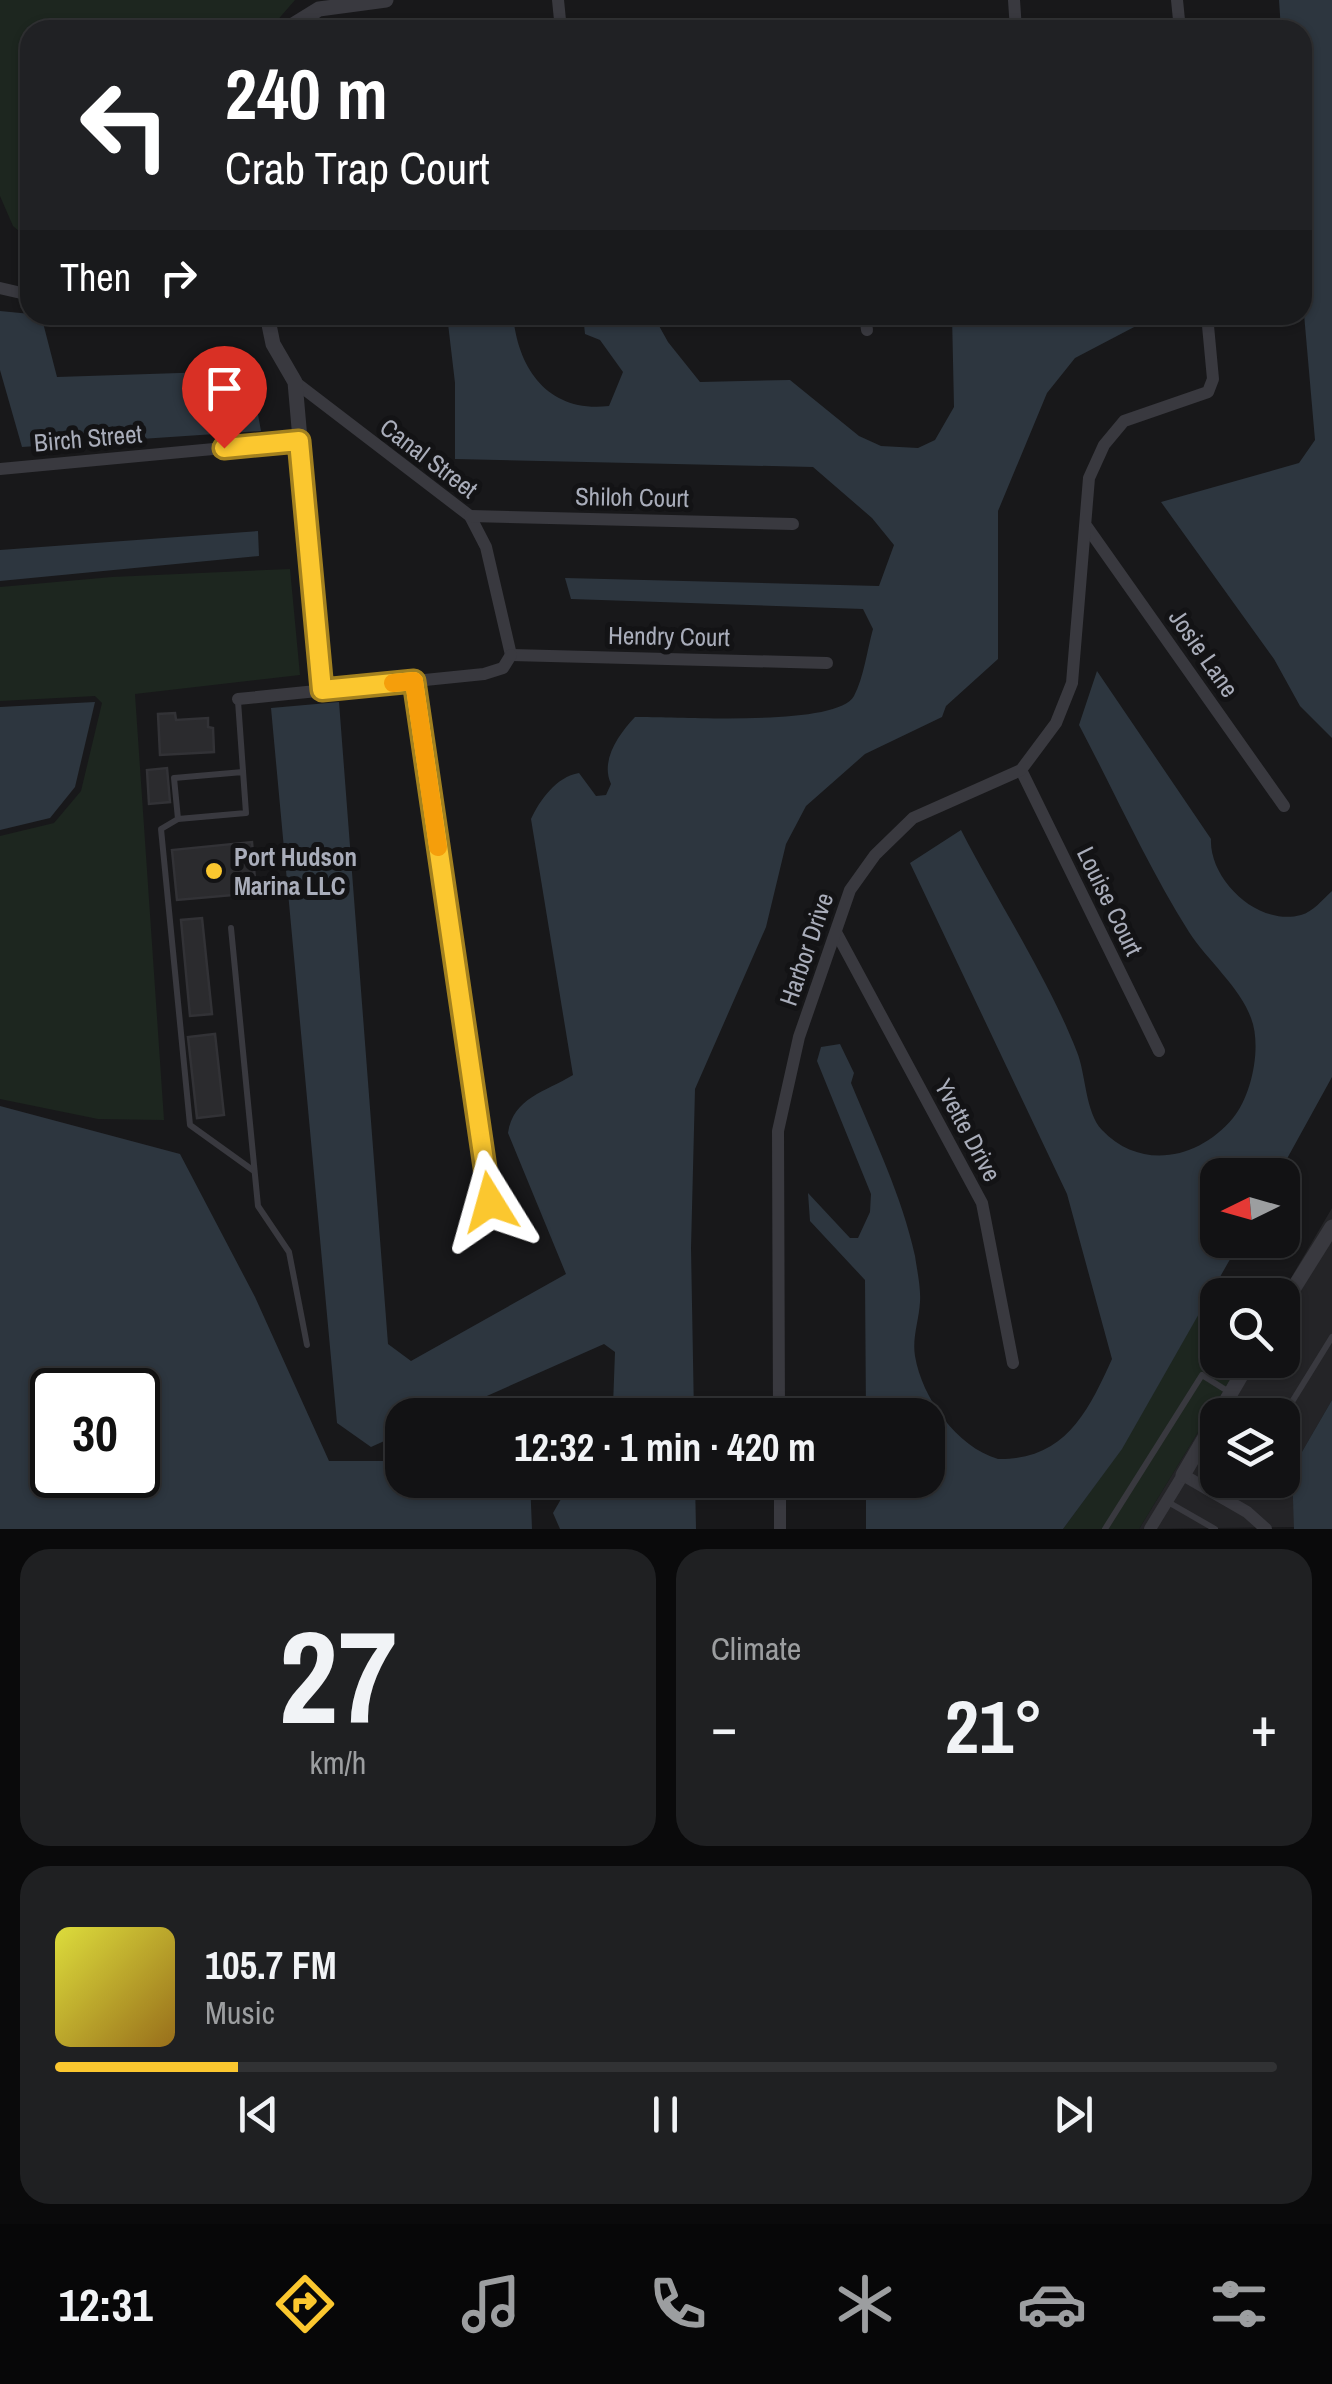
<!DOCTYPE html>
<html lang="en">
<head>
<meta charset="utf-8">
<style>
  body { margin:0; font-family:"Archivo Narrow",sans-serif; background:#1f2022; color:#f1f3f6; height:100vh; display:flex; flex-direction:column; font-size:38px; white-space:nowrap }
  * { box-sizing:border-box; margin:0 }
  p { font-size:32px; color:#9c9ea0 }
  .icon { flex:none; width:55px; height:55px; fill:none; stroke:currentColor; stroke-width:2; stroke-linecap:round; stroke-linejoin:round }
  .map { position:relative; height:1529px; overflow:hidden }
  .side { display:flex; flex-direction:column; gap:20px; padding:20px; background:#0a0a0b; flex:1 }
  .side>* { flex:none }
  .banner { position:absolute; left:20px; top:20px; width:1292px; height:305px; border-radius:30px; box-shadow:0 2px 8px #0004,0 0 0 2px #313234; background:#202124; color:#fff; overflow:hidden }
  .needle { width:65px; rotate:265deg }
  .fabs { position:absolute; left:1200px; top:1158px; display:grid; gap:20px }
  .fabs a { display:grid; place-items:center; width:100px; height:100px; border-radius:20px; background:#121214; box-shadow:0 2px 8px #0004,0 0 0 2px #313234; font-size:50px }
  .speed { position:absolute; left:30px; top:1368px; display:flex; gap:20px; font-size:50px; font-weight:700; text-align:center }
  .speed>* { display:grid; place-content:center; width:130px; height:130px; border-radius:50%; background:#121214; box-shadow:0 2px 8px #0004,0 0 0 2px #313234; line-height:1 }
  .speed .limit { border:5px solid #111; border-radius:15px; background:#fff; color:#111 }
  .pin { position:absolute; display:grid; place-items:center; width:85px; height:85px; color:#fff; margin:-102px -42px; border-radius:50% 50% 50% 0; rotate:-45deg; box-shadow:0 0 10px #0007 }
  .pin .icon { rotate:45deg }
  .me { position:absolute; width:110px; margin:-55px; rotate:352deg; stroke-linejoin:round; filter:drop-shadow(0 0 8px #0008) }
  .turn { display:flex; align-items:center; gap:35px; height:210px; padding:0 40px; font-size:45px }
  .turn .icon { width:130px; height:130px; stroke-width:2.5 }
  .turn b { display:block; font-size:70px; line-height:85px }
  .then { display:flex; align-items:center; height:95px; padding:0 40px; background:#0003; gap:20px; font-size:38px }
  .big { font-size:75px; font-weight:800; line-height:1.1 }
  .side .card { flex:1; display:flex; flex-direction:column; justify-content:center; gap:15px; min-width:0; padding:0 35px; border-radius:30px; background:#1f2022 }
  .side .dial { align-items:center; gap:0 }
  .dial b { font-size:130px; line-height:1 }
  .song { display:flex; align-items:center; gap:30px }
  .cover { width:120px; height:120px; border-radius:15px; background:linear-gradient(135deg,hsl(60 70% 55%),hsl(40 70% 35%)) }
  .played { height:10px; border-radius:5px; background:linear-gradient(90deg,#fbc72f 15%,#313234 15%) }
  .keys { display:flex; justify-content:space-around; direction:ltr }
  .heat { display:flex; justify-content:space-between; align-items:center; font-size:55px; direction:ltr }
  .side .tiles { flex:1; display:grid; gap:20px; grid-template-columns:1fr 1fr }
  .card:last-child { grid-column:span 2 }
  .trip { position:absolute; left:385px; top:1398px; width:560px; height:100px; border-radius:30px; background:#121214; box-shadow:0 2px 8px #0004,0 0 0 2px #313234; font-weight:800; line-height:100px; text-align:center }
  .tab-bar { display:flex; height:160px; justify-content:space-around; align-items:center; background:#070708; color:#9c9ea0 }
  .tab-bar .icon { width:70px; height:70px }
  .tab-bar .active { color:#fbc72f }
  .tab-bar b { font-size:45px; color:#f1f3f6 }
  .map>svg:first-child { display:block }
  .built { fill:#242427; fill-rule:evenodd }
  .green { fill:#1d261f }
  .water { fill:#2d363f; fill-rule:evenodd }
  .building { fill:#2b2b2e; stroke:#323236; stroke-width:2.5 }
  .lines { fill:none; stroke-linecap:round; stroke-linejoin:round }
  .service { stroke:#39393f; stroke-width:6 }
  .minor { stroke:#39393f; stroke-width:12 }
  .tertiary { stroke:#39393f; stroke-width:15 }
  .route-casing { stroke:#a3811f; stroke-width:25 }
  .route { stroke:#fbc72f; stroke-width:18 }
  .slow { stroke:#f59e0b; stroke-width:18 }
  .poi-dot { fill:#fbc72f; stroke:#131315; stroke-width:4 }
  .labels { text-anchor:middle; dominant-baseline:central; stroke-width:10; stroke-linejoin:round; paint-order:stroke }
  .street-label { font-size:25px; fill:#a9adba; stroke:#131315 }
  .poi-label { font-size:25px; font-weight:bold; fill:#a9adba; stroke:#131315; text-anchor:start }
</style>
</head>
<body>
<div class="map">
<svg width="1332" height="1529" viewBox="0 0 1332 1529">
  <rect width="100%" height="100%" fill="#18181a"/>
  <path class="built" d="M 1332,1208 L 1332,1400 L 1292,1469 L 1296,1527 L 1139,1529 L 1242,1360 L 1282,1360 L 1281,1295 ZM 1218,1415 L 1282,1415 L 1282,1480 L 1218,1480 Z"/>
  <g class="green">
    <path d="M 0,0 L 295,0 L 275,23 L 260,30 L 30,30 L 30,240 L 13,226 L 0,196 Z"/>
    <path d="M 290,569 L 300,675 L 135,694 L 164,1120 L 98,1119 L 0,1099 L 0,836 L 54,823 L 81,791 L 102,703 L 95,696 L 0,701 L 0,587 L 112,577 Z"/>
    <path d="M 1199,1313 L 1217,1324 L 1218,1360 L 1242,1360 L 1139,1529 L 1063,1529 L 1122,1448 Z"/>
  </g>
  <g class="water">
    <path d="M 1279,0 L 1332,0 L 1332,738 L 1300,706 L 1274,659 L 1161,502 L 1299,463 L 1315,440 L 1302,291 L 1302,30 L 1281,30 Z"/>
    <path d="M 0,311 L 41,315 L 57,377 L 241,371 L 251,376 L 261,431 L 22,447 L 0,370 Z"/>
    <path d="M 447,315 L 513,315 C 518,370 549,413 609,406 L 623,372 L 600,340 L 585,334 L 583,315 L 653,315 L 668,342 L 700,382 L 790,380 L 859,436 L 881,446 L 918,448 L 935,440 L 954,407 L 952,315 L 1157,315 L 1075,358 L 1047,393 L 998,511 L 998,659 L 946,706 L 942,717 L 865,754 L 806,806 L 786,844 L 766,927 L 695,1089 L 691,1248 L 694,1415 L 607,1415 L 613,1406 L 615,1352 L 604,1344 L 444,1415 L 402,1415 L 402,1433 L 371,1447 L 337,1423 L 271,708 L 339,702 L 388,1344 L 411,1361 L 566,1274 L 508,1133 C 513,1098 545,1092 573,1075 L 531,819 C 540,800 556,777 579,773 L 596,796 L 606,795 L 611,784 C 600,760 619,734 635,717 C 673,716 836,728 854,696 C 864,677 867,650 873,629 L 863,609 L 571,599 L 565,578 L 879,586 L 894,545 L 872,518 L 813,467 L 455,459 L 455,383 Z"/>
    <path d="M 258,531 L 259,556 L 0,581 L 0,550 Z"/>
    <path d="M 1097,671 L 1211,839 C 1209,879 1258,927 1301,915 C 1313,912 1323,899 1332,891 L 1332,1077 L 1278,1175 L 1218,1175 L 1218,1240 L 1241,1240 L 1122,1449 L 1063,1529 L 866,1529 L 866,1480 L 928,1480 L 928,1415 L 866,1415 L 865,1280 L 810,1221 L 808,1193 L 850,1238 L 858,1238 L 870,1212 L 871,1194 L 817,1061 L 821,1047 L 840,1044 L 854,1073 L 851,1083 C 874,1139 902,1196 915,1256 C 917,1270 921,1288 920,1302 C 919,1320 912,1338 915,1356 C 922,1398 957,1447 998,1459 C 1065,1460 1088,1412 1112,1359 L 1067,1194 L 910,863 L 961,830 C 997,900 1049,980 1077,1052 C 1086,1074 1085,1112 1102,1130 C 1142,1172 1200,1158 1233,1118 C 1252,1095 1262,1046 1251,1018 C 1240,987 1207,960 1189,932 C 1148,867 1115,793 1079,725 Z"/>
    <path d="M 95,702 L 75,787 L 50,818 L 0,830 L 0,707 Z"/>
    <path d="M 0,1106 L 180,1154 L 255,1297 L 329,1461 L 402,1461 L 402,1480 L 530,1480 L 532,1529 L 0,1529 ZM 138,1390 L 138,1475 L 52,1475 L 52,1390 Z"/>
    <path d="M 1332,1400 L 1332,1529 L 1294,1529 L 1292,1469 Z"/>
    <path d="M 572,1480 L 695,1480 L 696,1529 L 560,1529 L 553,1513 Z"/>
  </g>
  <g class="building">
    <path d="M 175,713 L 176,720 L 208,718 L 208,727 L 213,728 L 214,752 L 160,755 L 158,714 Z"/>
    <path d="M 167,768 L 170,802 L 149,804 L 147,770 Z"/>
    <path d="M 252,842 L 256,893 L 177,900 L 172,850 Z"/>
    <path d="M 202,918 L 212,1014 L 190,1016 L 181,920 Z"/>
    <path d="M 215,1034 L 224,1115 L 197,1118 L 188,1037 Z"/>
  </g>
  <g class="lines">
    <g class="service">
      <path d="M 238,701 L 246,813 L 178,819 L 174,778 L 243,772"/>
      <path d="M 178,819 L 161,829 L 190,1125 L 254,1171"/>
      <path d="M 231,928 L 258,1206 L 289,1252 L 307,1345"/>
      <path d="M 1282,1418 L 1332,1337"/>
      <path d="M 1168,1502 L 1215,1529"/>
      <path d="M 1232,1502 L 1245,1480"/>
      <path d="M 1105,1529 L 1202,1375 L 1229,1392"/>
    </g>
    <g class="minor">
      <path d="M 558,0 L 561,30"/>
      <path d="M 1014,0 L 1016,30"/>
      <path d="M 1177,0 L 1180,30"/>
      <path d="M 0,288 L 30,295"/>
      <path d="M 865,315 L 867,330"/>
      <path d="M 295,382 L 470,516 L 486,547 L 511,655"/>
      <path d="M 0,469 L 299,441"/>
      <path d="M 470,516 L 793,524"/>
      <path d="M 1087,527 L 1284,806"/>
      <path d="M 511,655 L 827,663"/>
      <path d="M 413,681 L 491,1202"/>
      <path d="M 238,699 L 484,674 L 503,668 L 511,655"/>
      <path d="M 1021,770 L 1159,1051"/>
      <path d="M 837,934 L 982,1203 L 1013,1363"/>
      <path d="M 779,1415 L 778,1131 L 799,1037 L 850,890 L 875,855 L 913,818 L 1021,770 L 1056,723 L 1072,683 L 1089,478 L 1104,445 L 1124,421 L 1208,392 L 1213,379 L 1207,315"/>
      <path d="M 780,1480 L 780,1529"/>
      <path d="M 1150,1529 L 1183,1475 L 1247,1512 L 1266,1529"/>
    </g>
    <g class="tertiary">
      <path d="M 285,30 L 319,9 L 386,0"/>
      <path d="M 267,315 L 273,344 L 295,382 L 322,690"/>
      <path d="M 1282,1307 L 1332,1227"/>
      <path d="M 1183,1475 L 1250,1360"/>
    </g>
  </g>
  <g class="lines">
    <g class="route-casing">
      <path id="route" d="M 224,448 L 299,441 L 322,690 L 414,681 L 490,1202"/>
    </g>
    <use href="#route" class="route"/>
    <path class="slow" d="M 393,683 L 414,681 L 438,847"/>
  </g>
  <circle class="poi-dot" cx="214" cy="871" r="10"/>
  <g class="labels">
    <g class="street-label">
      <text transform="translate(88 438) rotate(-5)">Birch Street</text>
      <text transform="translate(429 458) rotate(37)">Canal Street</text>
      <text transform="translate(632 497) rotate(1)">Shiloh Court</text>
      <text transform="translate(669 636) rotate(1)">Hendry Court</text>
      <text transform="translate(1204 653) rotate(55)">Josie Lane</text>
      <text transform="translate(1110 901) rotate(64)">Louise Court</text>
      <text transform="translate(806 949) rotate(-71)">Harbor Drive</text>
      <text transform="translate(968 1130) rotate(62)">Yvette Drive</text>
    </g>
    <g class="poi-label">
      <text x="234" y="857">Port Hudson<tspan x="234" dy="29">Marina LLC</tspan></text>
    </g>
  </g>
</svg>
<div class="fabs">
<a><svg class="needle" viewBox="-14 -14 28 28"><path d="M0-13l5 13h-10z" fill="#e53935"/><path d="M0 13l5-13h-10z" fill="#9c9ea0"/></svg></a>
<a><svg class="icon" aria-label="search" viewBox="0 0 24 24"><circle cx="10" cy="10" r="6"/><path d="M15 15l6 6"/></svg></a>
<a><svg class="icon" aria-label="layers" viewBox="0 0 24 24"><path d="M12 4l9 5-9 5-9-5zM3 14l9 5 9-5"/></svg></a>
</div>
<div class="speed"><div class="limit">30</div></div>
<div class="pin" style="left:224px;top:448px;background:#d93025"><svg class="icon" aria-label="arrive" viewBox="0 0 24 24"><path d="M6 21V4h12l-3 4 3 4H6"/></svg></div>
<svg class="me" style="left:490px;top:1202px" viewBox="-20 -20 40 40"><path d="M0-17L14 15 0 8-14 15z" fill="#fbc72f" stroke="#fff" stroke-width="4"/></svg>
<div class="trip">12:32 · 1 min · 420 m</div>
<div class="banner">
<div class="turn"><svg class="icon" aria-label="left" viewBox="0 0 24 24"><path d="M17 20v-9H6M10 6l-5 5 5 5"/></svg><div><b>240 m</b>Crab Trap Court</div></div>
<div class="then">Then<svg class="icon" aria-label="right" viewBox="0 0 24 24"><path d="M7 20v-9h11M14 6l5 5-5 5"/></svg></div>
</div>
</div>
<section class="side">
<div class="tiles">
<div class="card dial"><b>27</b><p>km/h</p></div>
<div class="card"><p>Climate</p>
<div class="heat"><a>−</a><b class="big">21°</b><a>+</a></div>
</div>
<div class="card">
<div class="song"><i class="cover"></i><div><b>105.7 FM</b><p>Music</p></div></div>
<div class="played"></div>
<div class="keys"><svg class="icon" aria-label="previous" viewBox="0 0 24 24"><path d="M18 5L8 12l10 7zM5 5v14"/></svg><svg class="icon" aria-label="pause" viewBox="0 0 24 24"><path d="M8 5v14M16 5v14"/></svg><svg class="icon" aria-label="next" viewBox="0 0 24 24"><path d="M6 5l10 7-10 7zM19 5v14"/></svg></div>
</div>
</div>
</section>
<nav class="tab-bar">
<b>12:31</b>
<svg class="icon active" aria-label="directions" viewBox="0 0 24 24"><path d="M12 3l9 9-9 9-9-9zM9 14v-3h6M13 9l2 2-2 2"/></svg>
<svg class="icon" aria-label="music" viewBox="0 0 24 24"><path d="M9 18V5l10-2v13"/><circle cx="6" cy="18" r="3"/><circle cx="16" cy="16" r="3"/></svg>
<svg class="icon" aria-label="phone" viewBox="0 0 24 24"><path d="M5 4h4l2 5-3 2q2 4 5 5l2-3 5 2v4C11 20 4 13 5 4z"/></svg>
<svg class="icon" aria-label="climate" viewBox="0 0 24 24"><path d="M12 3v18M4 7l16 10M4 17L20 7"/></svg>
<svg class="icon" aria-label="car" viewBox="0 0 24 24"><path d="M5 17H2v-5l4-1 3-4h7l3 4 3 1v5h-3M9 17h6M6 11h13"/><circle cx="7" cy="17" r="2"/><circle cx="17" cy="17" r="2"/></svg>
<svg class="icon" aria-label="filters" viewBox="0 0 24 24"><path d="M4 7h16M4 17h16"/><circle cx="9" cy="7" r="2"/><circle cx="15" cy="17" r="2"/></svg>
</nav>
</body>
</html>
